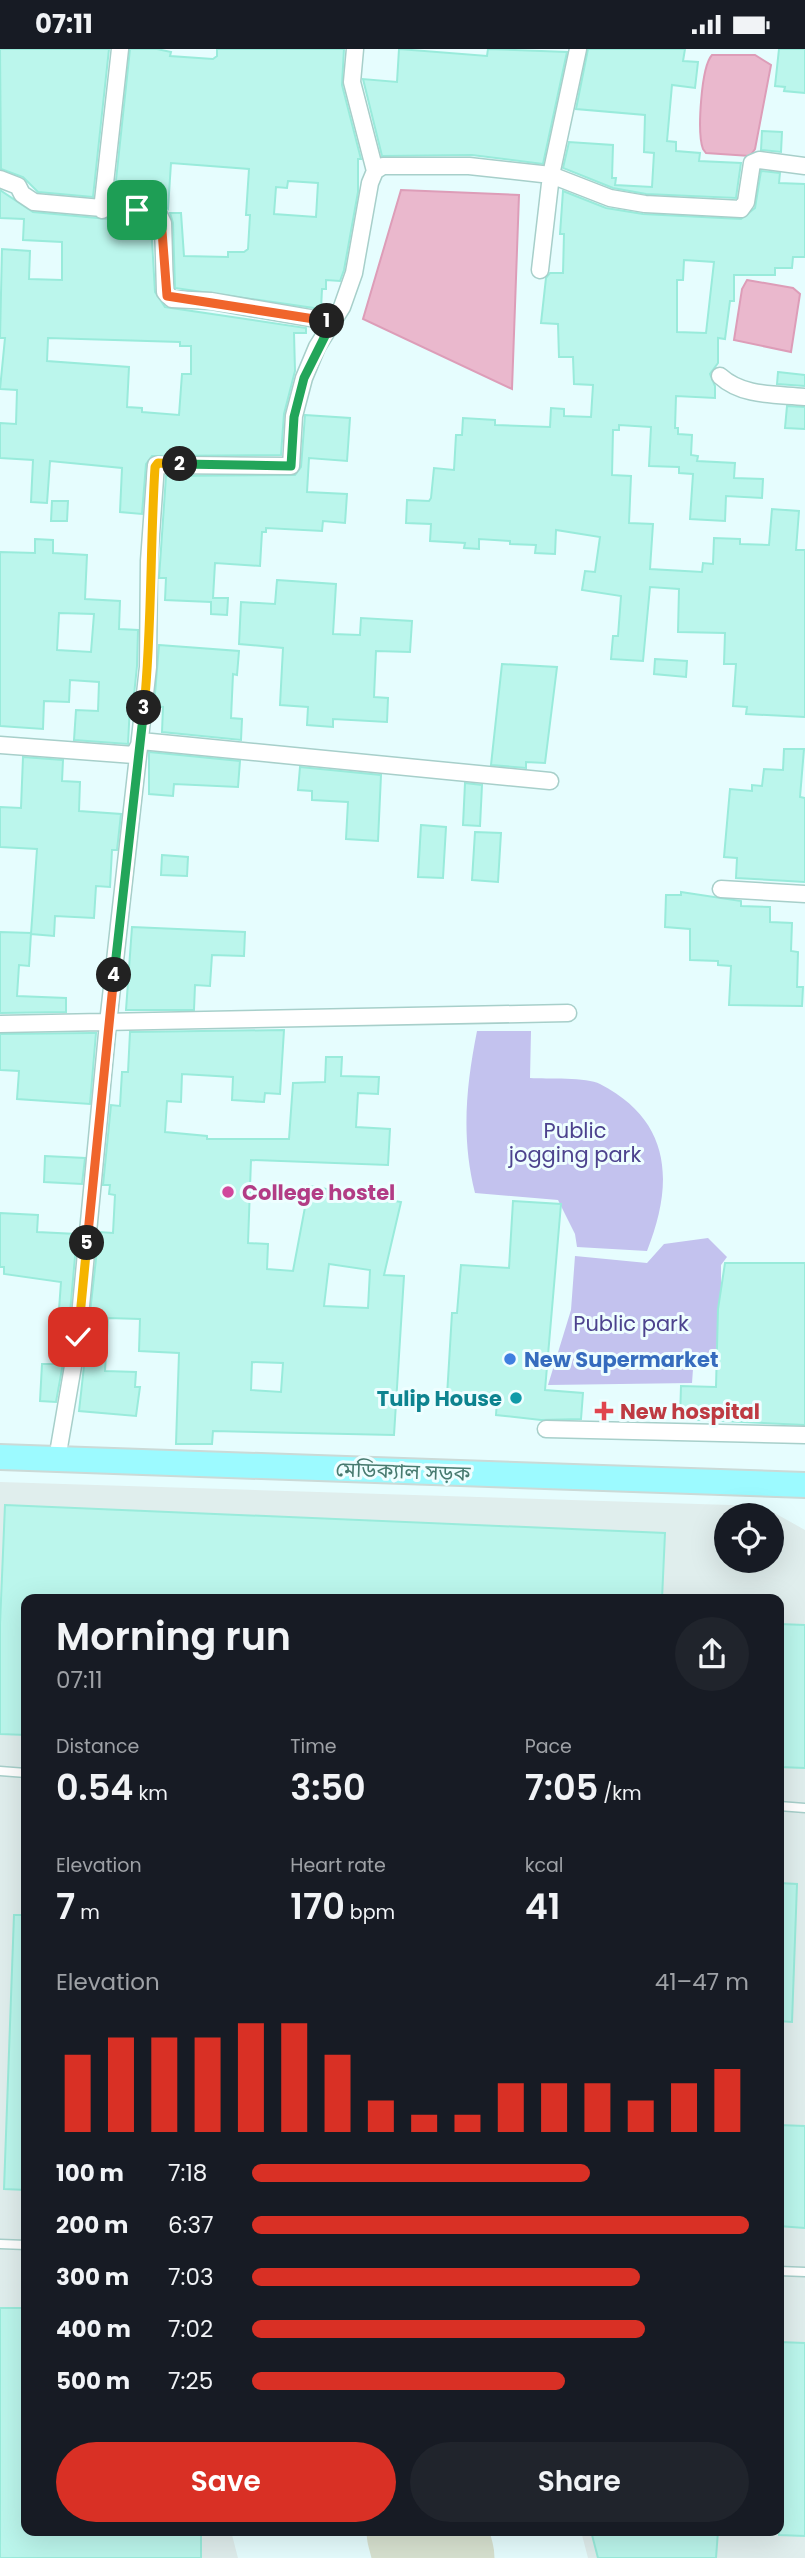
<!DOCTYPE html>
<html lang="en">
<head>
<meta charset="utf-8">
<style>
  body { margin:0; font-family:Poppins,"Noto Sans Bengali",sans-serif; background:#20242c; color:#f1f3f6; height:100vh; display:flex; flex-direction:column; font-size:26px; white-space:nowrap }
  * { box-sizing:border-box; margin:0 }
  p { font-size:23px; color:#9ea1a6 }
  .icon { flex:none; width:38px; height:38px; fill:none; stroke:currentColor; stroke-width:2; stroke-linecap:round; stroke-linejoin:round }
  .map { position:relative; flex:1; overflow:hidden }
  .panel { position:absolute; left:21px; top:1545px; width:763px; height:942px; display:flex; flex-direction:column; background:#171b24; border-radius:14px; box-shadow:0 7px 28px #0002 }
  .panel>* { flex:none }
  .fabs { position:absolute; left:714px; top:1454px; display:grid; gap:14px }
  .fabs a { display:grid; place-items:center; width:70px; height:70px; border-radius:50%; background:#171b24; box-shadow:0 7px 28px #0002; font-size:35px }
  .pin { position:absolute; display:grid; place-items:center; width:60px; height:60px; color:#fff; margin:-30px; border-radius:14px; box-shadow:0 4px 10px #0006 }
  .km { position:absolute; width:35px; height:35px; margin:-18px; border-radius:50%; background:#222; color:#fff; font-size:19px; line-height:35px; text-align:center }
  .round { display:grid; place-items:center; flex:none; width:74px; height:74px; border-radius:37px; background:#20242c }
  .overview { display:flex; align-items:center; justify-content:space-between; height:119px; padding:0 35px }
  h1 { font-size:38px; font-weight:600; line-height:52px }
  .stats { display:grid; grid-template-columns:repeat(3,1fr); gap:10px; height:119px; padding:7px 35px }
  .stats div { display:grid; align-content:center }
  .stats b { font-size:35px; font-weight:600 }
  .stats small { font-size:19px; font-weight:400 }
  .stats p { font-size:19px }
  .chart { height:196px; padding:14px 35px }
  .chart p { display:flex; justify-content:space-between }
  .chart svg { width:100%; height:126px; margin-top:7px; stroke:#d93025; stroke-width:6 }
  .action { display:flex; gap:14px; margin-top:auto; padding:14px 35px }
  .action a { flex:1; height:80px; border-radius:42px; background:#d93025; color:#fff; font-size:28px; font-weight:600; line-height:80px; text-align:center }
  .action a+a { background:#20242c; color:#f1f3f6 }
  ul { padding:0 35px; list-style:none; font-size:23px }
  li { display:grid; grid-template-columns:112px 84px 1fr; align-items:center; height:52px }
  li i { height:18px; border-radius:9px; background:#d93025 }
  .status { display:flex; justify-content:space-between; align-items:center; height:49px; padding:0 35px; background:#171b24; direction:ltr }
  .status svg { height:19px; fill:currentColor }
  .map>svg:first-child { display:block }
  .industrial { fill:#e0eeed; fill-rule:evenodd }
  .green { fill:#c3c2ee }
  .water { fill:#eab8cd; stroke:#dd9db8; stroke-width:2 }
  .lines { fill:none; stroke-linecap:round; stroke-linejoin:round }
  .runway { stroke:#d8e2d0; stroke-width:121 }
  .building { fill:#bbf6ec; stroke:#99ebdb; stroke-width:2; fill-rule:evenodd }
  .lane-casing { stroke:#a7cfca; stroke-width:11 }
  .street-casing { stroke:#a7cfca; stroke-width:19 }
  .primary-casing { stroke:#cbdad7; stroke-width:28 }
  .lane { stroke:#fff; stroke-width:8 }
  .street { stroke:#fff; stroke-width:16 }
  .primary { stroke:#9cfaff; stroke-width:24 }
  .split-1-casing { stroke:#fff; stroke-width:14 }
  .split-2-casing { stroke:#fff; stroke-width:14 }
  .split-3-casing { stroke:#fff; stroke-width:14 }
  .split-4-casing { stroke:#fff; stroke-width:14 }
  .split-5-casing { stroke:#fff; stroke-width:14 }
  .split-6-casing { stroke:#fff; stroke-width:14 }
  .split-1 { stroke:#f0652b; stroke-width:9 }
  .split-2 { stroke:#22a559; stroke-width:9 }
  .split-3 { stroke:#f5b400; stroke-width:9 }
  .split-4 { stroke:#22a559; stroke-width:9 }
  .split-5 { stroke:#f0652b; stroke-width:9 }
  .split-6 { stroke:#f5b400; stroke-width:9 }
  .hotel-dot { fill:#d1479c; stroke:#eefeff; stroke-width:2.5 }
  .shop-dot { fill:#3f7fe0; stroke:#eefeff; stroke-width:2.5 }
  .culture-dot { fill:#0f9aa8; stroke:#eefeff; stroke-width:2.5 }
  .health-dot { fill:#e0444e; stroke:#eefeff; stroke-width:2.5 }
  .labels { text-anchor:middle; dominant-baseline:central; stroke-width:6; stroke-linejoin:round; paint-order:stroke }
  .park-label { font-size:21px; fill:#4d438e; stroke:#eefeff }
  .hotel-label { font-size:21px; font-weight:bold; fill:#b23c85; stroke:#eefeff; text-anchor:start }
  .shop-label { font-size:21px; font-weight:bold; fill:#366cbe; stroke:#eefeff; text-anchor:start }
  .culture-label { font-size:21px; font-weight:bold; fill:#0d838f; stroke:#eefeff; text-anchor:end }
  .health-label { font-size:21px; font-weight:bold; fill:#be3a42; stroke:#eefeff; text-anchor:start }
  .street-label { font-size:21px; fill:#477a6f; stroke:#eefeff }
</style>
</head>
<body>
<div class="status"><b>07:11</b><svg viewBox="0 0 49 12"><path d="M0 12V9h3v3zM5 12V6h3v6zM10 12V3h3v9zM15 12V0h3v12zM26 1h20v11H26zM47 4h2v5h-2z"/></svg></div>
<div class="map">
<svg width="805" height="2509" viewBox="0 0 805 2509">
  <rect width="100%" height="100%" fill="#e6fdfe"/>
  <path class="industrial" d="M0 1433 762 1457 805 1481V2509H588L581 2482H779V1550H26V2482H231L238 2509H0ZM726 1466H772V1512H726Z"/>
  <path class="green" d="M477 982H531L530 1029C547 1030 587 1028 600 1035 672 1072 674 1134 647 1202L577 1198 575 1185 558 1151 475 1144C461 1088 466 1038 477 982Z
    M708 1189 727 1208 721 1216V1280L714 1312 694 1306 692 1334 548 1336 571 1261 575 1207 647 1214 664 1195Z"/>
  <path class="water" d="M712 6H755L771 16 755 100 750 107 706 104 703 100C697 84 701 18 712 6Z
    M401 141 519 146 512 340 363 270Z
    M747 231 793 239 800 245 791 303 734 291 742 240Z"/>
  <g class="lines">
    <path class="runway" d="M427 2482 434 2509"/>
  </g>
  <path class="building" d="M0 0H109L93 148 38 143 23 128 1 120Z
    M130 0H157L171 3 170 7 213 10 217 7V0H344L342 36 361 110H358V143L344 221 340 232 326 231V240H322L321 260 175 239 173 174 170 164H181L184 207 228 208V203H244L248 200 250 166H246L249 120 171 114 168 160 159 154 114 150ZM288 132 318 134 316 168 274 165 276 138 287 139Z
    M399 0 487 7 488 0 567 3 543 115 472 106 382 107 363 30 397 33Z
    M588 0H685L683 12 698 13 695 39 672 36 667 92 676 93V102L700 104 699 112 741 114 736 149 646 145 613 139 563 119 569 93 613 96 612 129H616L615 136 652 138 654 104 644 103 645 66 576 60Z
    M779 0H805V44L784 42 785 38 775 37Z
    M762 82 782 83 781 103 761 101Z
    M761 122 780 124 779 134 805 135V208H793L792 219H775V226H734V252H730L725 290 718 289V314L710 325 715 337V349L676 347 675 379H678V385L692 386 691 406 698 407 697 412 735 414 734 429 763 430 762 449 726 447 725 472 690 470 693 425 679 424V418L649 417 651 378 619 376V381H613L612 426 631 427 629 474 653 475 650 520 702 523 703 514 713 515 714 489 740 490V495L769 496 772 460 799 462 796 501H805V668L746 665 747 658 733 657 736 615H724L725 584 678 583 679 540 650 538 643 612 611 610 613 587H618L621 547 582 541 585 522 595 523 600 488 556 481 555 505 535 504 536 496 510 495V492L479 490V500L464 499 465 494 430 492 431 475 406 474 407 451 429 452 431 449 434 419 454 421 456 386H462L463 369 495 371V376L550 378 551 359 564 360V367L591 368 593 336 574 335 573 308H559L558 275 541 274 546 229 550 224H563L564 185H560L563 142 606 159 643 165 741 170 755 159ZM684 211 714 213 706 284 677 283V231H683Z
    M0 141 33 163 151 174 155 243 165 258 306 279V284H294L295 322 284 365 281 406 152 407 146 415 142 465 120 463 122 419 50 412 47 454 31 453 33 411 0 409V374L16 375 17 341 0 340 5 289H0L2 200 30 202 29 230 62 231V193L23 191 24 170 0 169ZM48 289 180 293V297H191V325H182L179 366 142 363V359L127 358 129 318 47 312Z
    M778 323 805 326V337L777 335Z
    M787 357 805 358V380L785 379Z
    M305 366 350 369 347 412 309 409 307 443 347 445 345 474 323 472 322 482 266 479V483H262L260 517 215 514 213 549H228L227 566 211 565V553L165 551 166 529H159L166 427 295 426 301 418Z
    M52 452H68L67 472H51Z
    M35 490 53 491V504L87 506 85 550 120 552 119 580 138 581 137 617 133 656H130L128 695 74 691 76 661 98 662 99 633 70 631 69 653 44 652 43 680 0 677V503L35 504ZM59 564 94 565 91 603 57 601Z
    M277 531 336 535 333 585 360 586 361 569 412 572 410 603 376 602 374 648 388 649 387 673 333 670V678L307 676 308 658 280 656 283 599 239 595 241 553 275 555Z
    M159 596 239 602 237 626 233 625 231 669 242 670 241 691 162 683 163 658 154 657Z
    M655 610 687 612 686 628 654 625Z
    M502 615 557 618 545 714 526 713V719L491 716Z
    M784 700H804L800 748 805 749V833L736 829 737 809 724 808 730 740 752 742V736L762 737 764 720 783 721Z
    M149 703 240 712 238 738 174 735 173 747 149 745Z
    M23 708 63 711 62 732 80 733 79 762 121 765 117 801H112L110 838 96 837 94 869 55 867 54 887 31 885 37 800 0 798V758L21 759Z
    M300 718 381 726 378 792 346 790 348 753 312 751V742L298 741Z
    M465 734 482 736 480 777 463 776Z
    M421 776 446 778 443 829 418 828Z
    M475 783 501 784 498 833 472 831Z
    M162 806 188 808 187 827 161 826Z
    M681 843 741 852V857L770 858V873L792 874 791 902 798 903 797 938H803L802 957 729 956 731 917 718 916V912L690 911V880L665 878 666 846H681Z
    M132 878 245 883 244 907 212 906 210 937 195 936 194 961H126Z
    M0 883 31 884 29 917 19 916 17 947 66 949V963L0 964Z
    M284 981 280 1045 265 1044 264 1053 232 1051 233 1028 182 1025 181 1053 167 1052 165 1083 207 1087V1090H289L293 1034 325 1033 326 1008H342L341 1027 379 1028 378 1045 358 1044 356 1078 390 1080 388 1116 251 1111 248 1194 268 1195 267 1220 293 1222 309 1137 401 1153 384 1226 404 1227 394 1386 213 1382 212 1395H176L179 1304 139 1302 140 1270 108 1269 105 1322 136 1323 135 1338H140L136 1367 79 1362 99 1183 113 1184 115 1146 109 1145 110 1136H103L111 1056 120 1057 122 1023H128L130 983ZM329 1215 370 1221 368 1259 324 1257ZM252 1313 283 1314 281 1343 251 1341Z
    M91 984H96L90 1055 17 1050 19 1022 0 1021V985Z
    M45 1107 85 1109 82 1135 44 1133Z
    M513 1152 561 1155 545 1341 583 1344 581 1370 541 1371 496 1366 497 1351 447 1347 452 1264H457L461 1216 509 1219Z
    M0 1164 38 1166 37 1183 77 1185 68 1287 56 1353 40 1352 42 1315H55L61 1233 4 1225V1218H0Z
    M725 1214H805V1376L680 1370 681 1337 716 1338 718 1260Z
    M5 1456 665 1484 662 1550H26V1686L0 1685V1575Z
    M779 1575 805 1576V1719L779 1718Z
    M779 1834 797 1835 792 1973 779 1972Z
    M14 1866H26V2141L4 2140Z
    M779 2076 805 2077V2179L779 2177Z
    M0 2259H26V2482H201V2509H0Z
    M779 2293 805 2294V2487L779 2486Z
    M591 2482H718L716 2509H598Z"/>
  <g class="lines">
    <g class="lane-casing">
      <path id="lane" d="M0 1722 26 1724
        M779 1757 805 1759
        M0 2195 26 2196
        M779 2222 805 2223"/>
    </g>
    <g class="street-casing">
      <path id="street" d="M355 0 352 33 375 122
        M0 130 18 137 22 145 34 153 158 164 163 174 165 243 172 250 211 252 333 273
        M102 161 120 0
        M540 221 551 126 578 0
        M720 327C743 348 776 345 805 348
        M0 696 134 706 141 692 550 732
        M721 840 805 845
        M0 975 568 964
        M546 1380 805 1386
        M57 1410 78 1288 108 974 148 618 149 512 156 416 291 417 294 367 304 329 317 298 342 258 354 224 370 134 375 122 383 117H469L551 126 610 149 645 155 741 160 746 153 752 114 759 111 805 117"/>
    </g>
    <g class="primary-casing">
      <path id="primary" d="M0 1408 805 1436"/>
    </g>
    <use href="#lane" class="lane"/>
    <use href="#street" class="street"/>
    <use href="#primary" class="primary"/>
  </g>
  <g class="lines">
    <g class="split-1-casing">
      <path id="split-1" d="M137 161 152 162 161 169 167 247 327 272"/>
    </g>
    <g class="split-2-casing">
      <path id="split-2" d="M180 415 291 417 294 368 304 329 332 273 327 272"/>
    </g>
    <g class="split-3-casing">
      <path id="split-3" d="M144 659C152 579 150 498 155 418L158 414 180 415"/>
    </g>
    <g class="split-4-casing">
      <path id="split-4" d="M114 926 144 659"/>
    </g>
    <g class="split-5-casing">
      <path id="split-5" d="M87 1194 114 926"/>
    </g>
    <g class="split-6-casing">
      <path id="split-6" d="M78 1288 87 1194"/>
    </g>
    <use href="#split-1" class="split-1"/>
    <use href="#split-2" class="split-2"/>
    <use href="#split-3" class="split-3"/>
    <use href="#split-4" class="split-4"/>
    <use href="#split-5" class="split-5"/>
    <use href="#split-6" class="split-6"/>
  </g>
  <circle class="hotel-dot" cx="228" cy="1143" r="7"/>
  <circle class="shop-dot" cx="510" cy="1310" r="7"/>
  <circle class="culture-dot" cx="516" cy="1349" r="7"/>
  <path class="health-dot" d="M600.5 1351.5h7v7h7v7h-7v7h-7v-7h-7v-7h7z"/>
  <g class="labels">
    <g class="park-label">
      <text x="575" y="1081">Public<tspan x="575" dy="24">jogging park</tspan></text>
      <text x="631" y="1274">Public park</text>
    </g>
    <g class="hotel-label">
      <text x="242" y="1143">College hostel</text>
    </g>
    <g class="shop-label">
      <text x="524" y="1310">New Supermarket</text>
    </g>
    <g class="culture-label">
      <text x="502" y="1349">Tulip House</text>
    </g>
    <g class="health-label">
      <text x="620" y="1362">New hospital</text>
    </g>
    <g class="street-label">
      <text transform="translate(403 1422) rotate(2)">মেডিক্যাল সড়ক</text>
    </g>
  </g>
</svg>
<div class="fabs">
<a><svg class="icon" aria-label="locate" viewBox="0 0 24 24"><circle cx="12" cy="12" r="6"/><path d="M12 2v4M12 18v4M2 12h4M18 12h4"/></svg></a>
</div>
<div class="pin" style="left:137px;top:161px;background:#1e9e55"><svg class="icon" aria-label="arrive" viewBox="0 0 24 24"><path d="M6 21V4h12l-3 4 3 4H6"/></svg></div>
<div class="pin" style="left:78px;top:1288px;background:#d93025"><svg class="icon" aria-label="check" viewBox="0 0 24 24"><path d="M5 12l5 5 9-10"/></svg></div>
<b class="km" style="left:327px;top:272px">1</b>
<b class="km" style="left:180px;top:415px">2</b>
<b class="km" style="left:144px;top:659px">3</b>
<b class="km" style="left:114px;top:926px">4</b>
<b class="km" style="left:87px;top:1194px">5</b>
<section class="panel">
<div class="overview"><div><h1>Morning run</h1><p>07:11</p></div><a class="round"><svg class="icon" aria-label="share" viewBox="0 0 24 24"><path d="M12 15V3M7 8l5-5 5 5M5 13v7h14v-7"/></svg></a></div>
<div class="stats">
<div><p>Distance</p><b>0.54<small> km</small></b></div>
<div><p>Time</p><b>3:50</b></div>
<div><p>Pace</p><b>7:05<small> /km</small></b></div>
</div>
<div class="stats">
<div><p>Elevation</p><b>7<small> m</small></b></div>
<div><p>Heart rate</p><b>170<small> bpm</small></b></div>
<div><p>kcal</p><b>41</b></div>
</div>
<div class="chart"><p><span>Elevation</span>41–47 m</p>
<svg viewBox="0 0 160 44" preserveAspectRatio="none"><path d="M5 44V17M15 44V11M25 44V11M35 44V11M45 44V6M55 44V6M65 44V17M75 44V33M85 44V38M95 44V38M105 44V27M115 44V27M125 44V27M135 44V33M145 44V27M155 44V22"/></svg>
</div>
<ul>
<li><b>100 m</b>7:18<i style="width:68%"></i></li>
<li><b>200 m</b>6:37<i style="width:100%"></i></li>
<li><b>300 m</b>7:03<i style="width:78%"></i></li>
<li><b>400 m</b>7:02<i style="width:79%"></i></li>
<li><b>500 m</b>7:25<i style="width:63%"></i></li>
</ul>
<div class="action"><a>Save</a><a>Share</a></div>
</section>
</div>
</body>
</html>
